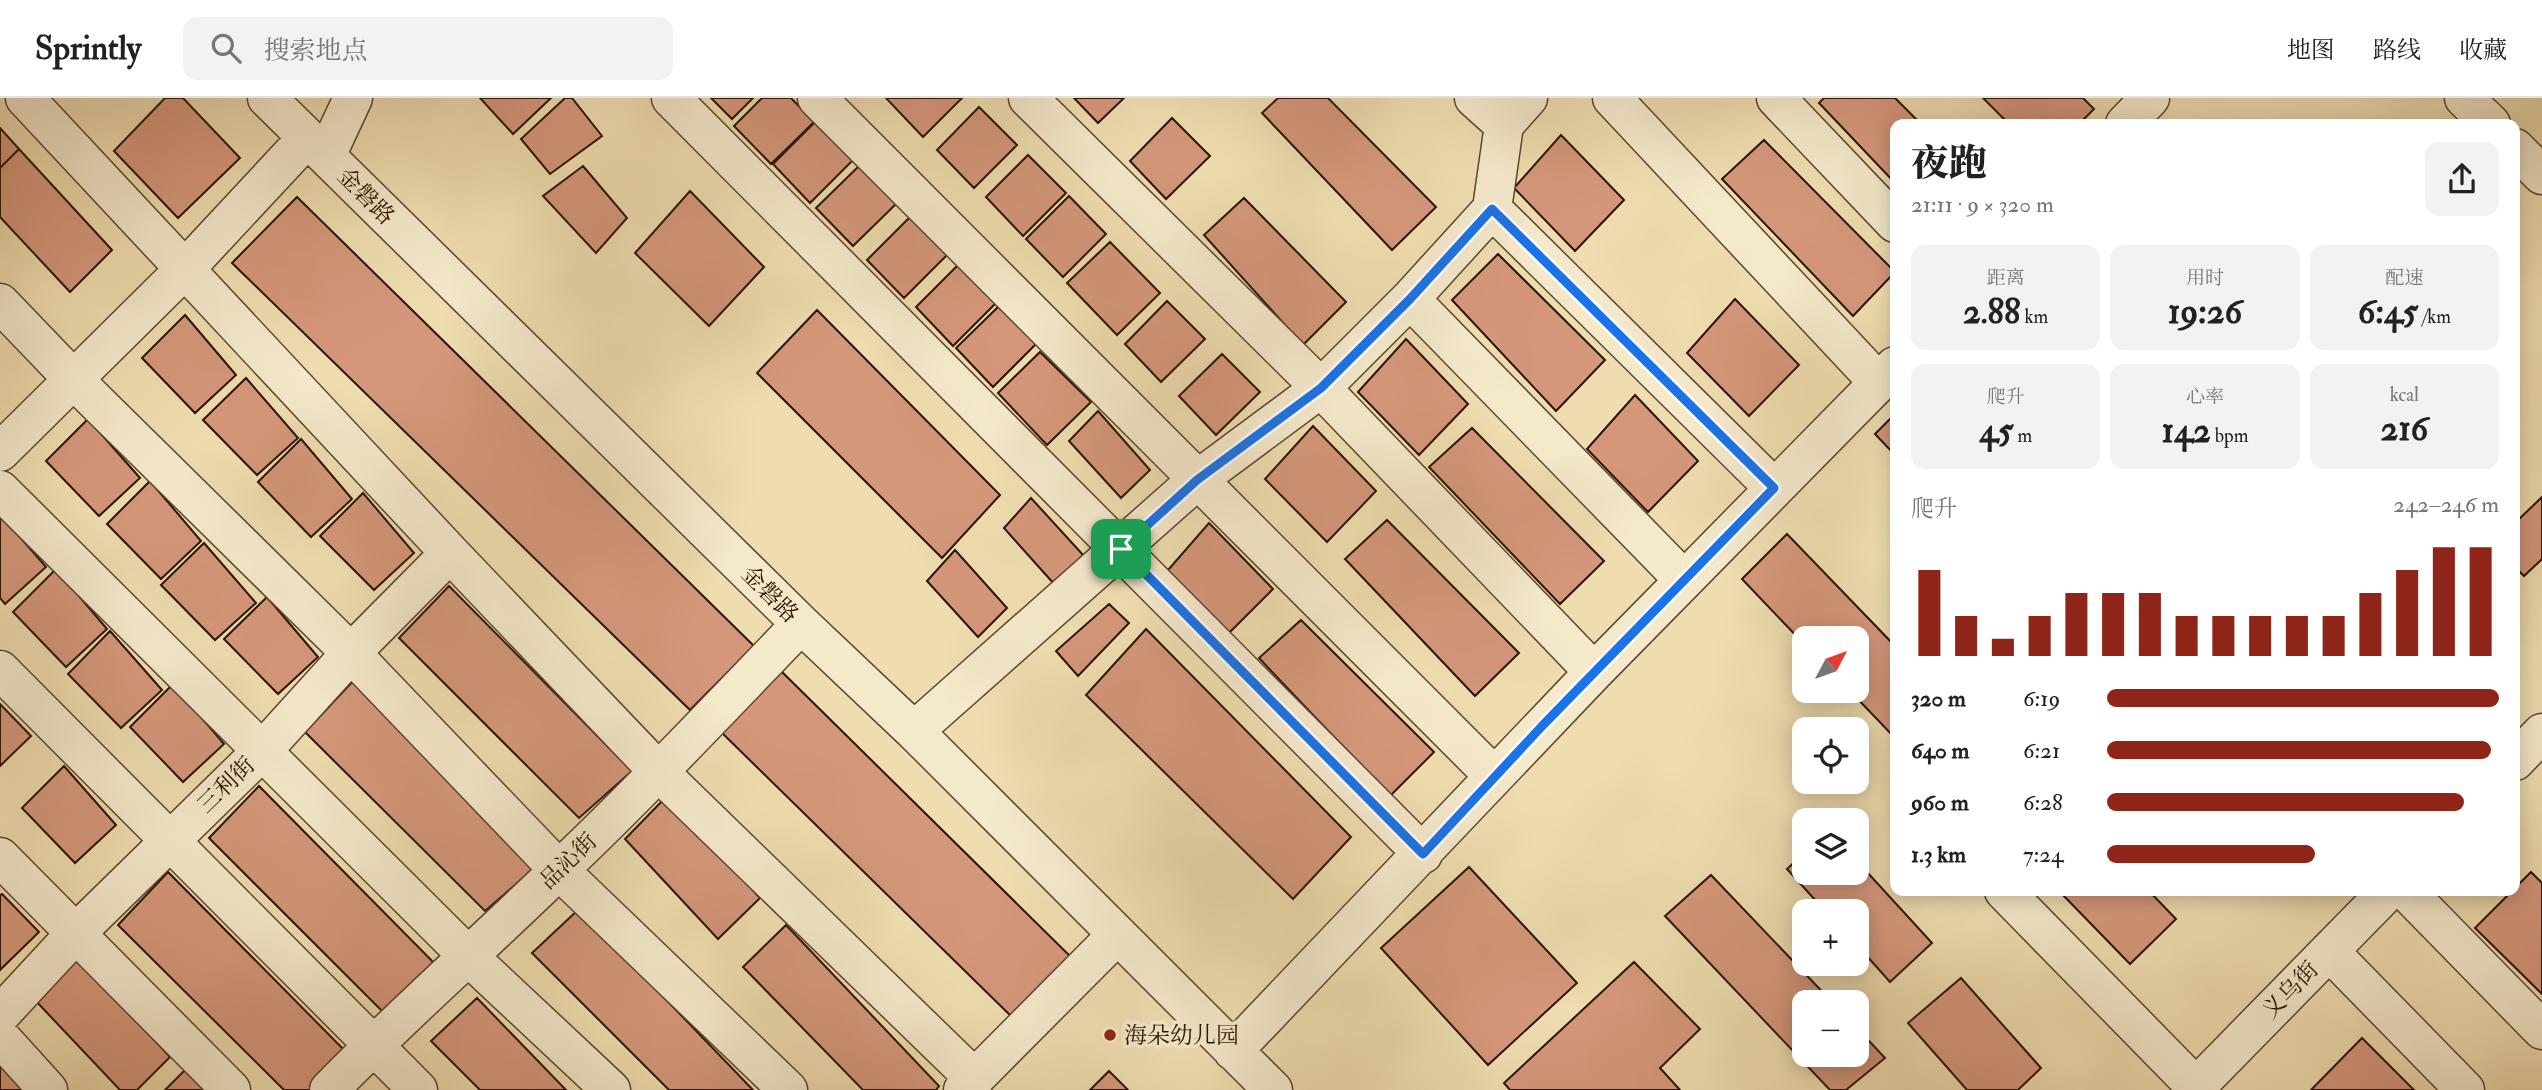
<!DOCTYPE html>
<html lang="zh">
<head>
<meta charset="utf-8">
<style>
  body { margin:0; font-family:"IM FELL Double Pica","Noto Serif SC",serif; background:#f2f2f2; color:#222; height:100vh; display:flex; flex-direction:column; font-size:26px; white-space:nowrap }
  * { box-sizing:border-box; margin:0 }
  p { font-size:23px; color:#767676 }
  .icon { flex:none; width:38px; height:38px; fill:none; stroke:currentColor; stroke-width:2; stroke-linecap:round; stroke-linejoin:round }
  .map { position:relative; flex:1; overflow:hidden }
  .side { position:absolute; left:1890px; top:21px; width:630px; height:777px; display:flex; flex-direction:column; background:#fff; border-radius:14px; box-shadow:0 4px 18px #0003 }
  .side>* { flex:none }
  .needle { width:46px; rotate:49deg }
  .fabs { position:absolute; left:1792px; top:528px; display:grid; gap:14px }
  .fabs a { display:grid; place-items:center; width:77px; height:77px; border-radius:14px; background:#fff; box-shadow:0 4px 18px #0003; font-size:35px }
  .pin { position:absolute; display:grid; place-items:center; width:60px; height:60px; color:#fff; margin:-30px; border-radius:14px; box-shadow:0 4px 10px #0006 }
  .round { display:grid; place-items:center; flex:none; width:74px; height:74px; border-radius:14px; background:#f2f2f2 }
  .headline { display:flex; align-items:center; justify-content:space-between; height:119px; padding:0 21px }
  h1 { font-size:38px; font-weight:800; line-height:52px }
  .stats { display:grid; grid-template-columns:repeat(3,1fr); gap:10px; height:119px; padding:7px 21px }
  .stats div { display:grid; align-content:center; border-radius:14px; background:#f2f2f2; text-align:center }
  .stats b { font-size:35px; font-weight:800 }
  .stats small { font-size:19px; font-weight:400 }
  .stats p { font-size:19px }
  .chart { height:196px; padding:14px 21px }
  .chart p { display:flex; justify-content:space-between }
  .chart svg { width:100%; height:126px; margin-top:7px; stroke:#8f2418; stroke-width:6 }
  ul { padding:0 21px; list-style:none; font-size:23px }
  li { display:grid; grid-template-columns:112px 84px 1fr; align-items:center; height:52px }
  li i { height:18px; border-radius:9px; background:#8f2418 }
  header { display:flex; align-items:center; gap:42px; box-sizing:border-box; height:98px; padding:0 35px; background:#fff; border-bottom:2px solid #e0e0e0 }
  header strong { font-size:33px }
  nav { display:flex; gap:38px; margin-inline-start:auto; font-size:24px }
  .search { width:490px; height:63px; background:#f2f2f2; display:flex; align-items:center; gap:18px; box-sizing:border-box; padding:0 24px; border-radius:14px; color:#767676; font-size:26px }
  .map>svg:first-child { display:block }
  .building { fill:#d5977c; stroke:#2a1400; stroke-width:2 }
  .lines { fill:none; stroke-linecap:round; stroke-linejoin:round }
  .minor-casing { stroke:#5b462c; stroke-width:41 }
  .minor { stroke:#f5e9cc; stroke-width:38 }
  .route-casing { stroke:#fff; stroke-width:14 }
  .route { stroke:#1a73e8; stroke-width:9 }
  .poi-dot { fill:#8f2418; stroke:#f5e9cc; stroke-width:2.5 }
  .labels { text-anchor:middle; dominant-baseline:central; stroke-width:7; stroke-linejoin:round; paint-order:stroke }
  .street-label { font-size:23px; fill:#2a1400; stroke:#f5e9cc }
  .poi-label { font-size:23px; fill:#2a1400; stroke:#f5e9cc; text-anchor:start }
</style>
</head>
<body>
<header>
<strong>Sprintly</strong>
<div class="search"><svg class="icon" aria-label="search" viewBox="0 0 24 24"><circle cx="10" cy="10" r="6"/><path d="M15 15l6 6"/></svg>搜索地点</div>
<nav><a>地图</a><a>路线</a><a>收藏</a></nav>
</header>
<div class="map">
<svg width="2542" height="992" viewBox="0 0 2542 992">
  <rect width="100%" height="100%" fill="#efddb1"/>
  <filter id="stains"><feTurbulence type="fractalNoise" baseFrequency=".00286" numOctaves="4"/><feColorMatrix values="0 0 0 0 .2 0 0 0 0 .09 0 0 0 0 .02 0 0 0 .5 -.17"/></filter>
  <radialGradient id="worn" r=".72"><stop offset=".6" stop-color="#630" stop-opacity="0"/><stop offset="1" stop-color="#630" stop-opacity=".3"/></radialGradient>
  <path class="building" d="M165 0H183L240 60 178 120 114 53Z
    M480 0H551L513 36Z
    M565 0H572L602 38 550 76 521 41Z
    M711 0H753L732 21Z
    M762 0H791L814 24 771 66 734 28Z
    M886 0H962L923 39Z
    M1074 0H1124L1098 25Z
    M1278 0H1328L1436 109 1392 152 1262 15Z
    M1824 0H1895L1921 26H1895V85L1819 5Z
    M1983 0H2083L2094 11 2079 26H2009Z
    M979 9 1017 47 974 90 937 52Z
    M1172 20 1210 58 1166 101 1130 63Z
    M815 24 853 62 810 105 773 66Z
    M0 30 19 51 0 70Z
    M1561 37 1624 102 1575 153 1514 90Z
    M1764 42 1895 174 1853 218 1722 81Z
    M19 51 112 152 70 194 0 119V70Z
    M1028 57 1066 95 1023 138 986 99Z
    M583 68 627 120 596 155 543 98Z
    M859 68 896 106 853 148 816 110Z
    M690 93 764 169 709 228 635 155Z
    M1069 98 1106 136 1063 179 1026 141Z
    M297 99 754 548 690 612 232 165Z
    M1244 100 1346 204 1303 247 1204 137Z
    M910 119 947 157 904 200 867 162Z
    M1110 144 1160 195 1117 237 1067 185Z
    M1498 156 1605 262 1556 313 1452 202Z
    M958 167 996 205 953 248 916 209Z
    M1735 201 1799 267 1749 318 1687 255Z
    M1167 203 1205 241 1161 284 1125 246Z
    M999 208 1036 246 993 289 956 250Z
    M817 212 1000 397 942 460 757 275Z
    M185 217 236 277 195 315 142 260Z
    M1406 241 1468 306 1419 357 1358 294Z
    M1040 254 1091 304 1047 347 998 295Z
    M1222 256 1260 294 1216 337 1179 298Z
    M246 280 298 340 257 377 203 322Z
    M1635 297 1698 363 1648 414 1587 351Z
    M1098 313 1150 372 1121 400 1069 343Z
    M1895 316V357L1875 336Z
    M88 321 140 380 99 418 46 363Z
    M1313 328 1376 393 1327 444 1265 381Z
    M1472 330 1604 463 1560 506 1429 369Z
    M301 341 352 401 311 439 258 384Z
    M150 383 201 443 161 481 107 426Z
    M363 395 414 455 374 492 320 438Z
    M2542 399V461L2524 478 2515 469V425Z
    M1031 400 1084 458 1055 487 1004 430Z
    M0 416 46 469 5 506 0 500Z
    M1387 422 1519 555 1475 598 1345 461Z
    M1209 425 1273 491 1223 541 1162 479Z
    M1787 436 1895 548V640L1850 593H1857V541H1804V546L1742 481Z
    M204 445 256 505 215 542 161 487Z
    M955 452 1007 510 978 539 927 483Z
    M56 471 107 531 66 569 13 514Z
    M449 488 632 673 579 720 399 540Z
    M267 499 318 559 278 596 224 541Z
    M1109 506 1129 525 1078 578 1056 553Z
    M1301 522 1434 654 1390 698 1259 560Z
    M1146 531 1351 739 1293 801 1086 597Z
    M110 533 162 592 121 630 68 576Z
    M777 569 1075 863 1016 923 718 631Z
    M355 581 538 767 485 813 305 634Z
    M173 586 224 646 183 684 130 629Z
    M0 606 31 638 0 668Z
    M64 668 116 727 75 765 22 710Z
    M259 688 442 873 389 920 209 740Z
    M667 698 760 800 718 841 625 741Z
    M1804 755V775H1857V763L1932 845 1890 884 1857 847V814H1826L1787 771Z
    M1469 769 1577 885 1488 967 1381 850Z
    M168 774 351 959 314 992H284L118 827Z
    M2531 774 2542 785V896L2475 830Z
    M1711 777 1833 905H1804V957H1857V930L1885 960 1846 992H1830L1665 818Z
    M2059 793H2149L2176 821 2130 866Z
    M2 796 39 834 0 872V797Z
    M579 811 753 992H669L532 855Z
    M786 827 939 988 936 992H863L743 869Z
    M77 858 170 959 137 992H120L34 901Z
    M1634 864 1700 931 1660 970 1680 992H1510L1504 985Z
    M1961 880 2041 970 2018 992H1967L1908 925Z
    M477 900 566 992H480L431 943Z
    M2362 940 2414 992H2311Z
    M0 965 29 992H0Z
    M188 969 209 992H165Z
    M1109 973 1128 992H1090Z"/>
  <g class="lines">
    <g class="minor-casing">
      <path id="minor" d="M25 0 450 455 659 674 975 981
        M267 0 801 526 914 633 1273 992
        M671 0 1423 756
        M817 0 1494 678
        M1028 0 1321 290 1594 574
        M1474 0 1504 27 1492 111 1774 390
        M1612 0 1879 285
        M1776 0 1895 125
        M2464 0 2491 26
        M2125 26 2150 0
        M1504 27 1528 0
        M2515 50 2542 77
        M326 58 353 0
        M1410 201 1684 482
        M0 205 73 281 351 555 559 772 788 992
        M0 354 185 171 307 40
        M0 392 468 858 611 992
        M0 572 418 992
        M914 633 1197 382 1321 290 1410 201 1492 111
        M2515 663 2542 635
        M0 759 231 992
        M2004 793 2196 989
        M2406 793 2542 932
        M2329 853 2465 992
        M0 917 76 835 263 652 351 555 450 455
        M0 939 48 992
        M1233 953 1594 574 1895 268
        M329 992C403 916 483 846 559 772 642 693 721 609 801 526
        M963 992 1116 838
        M2193 992 2388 793"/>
    </g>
    <use href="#minor" class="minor"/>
  </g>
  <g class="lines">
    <g class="route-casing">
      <path id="route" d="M1492 111 1774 390 1544 626 1423 756 1121 451 1197 382 1321 290 1410 201Z"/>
    </g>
    <use href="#route" class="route"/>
  </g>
  <circle class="poi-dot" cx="1110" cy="937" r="7"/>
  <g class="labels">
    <g class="street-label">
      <text transform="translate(366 98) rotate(45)">金磐路</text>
      <text transform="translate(770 496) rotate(45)">金磐路</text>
      <text transform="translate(226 687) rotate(-44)">三利街</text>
      <text transform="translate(568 763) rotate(-44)">品沁街</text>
      <text transform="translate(2290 892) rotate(-46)">义乌街</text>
    </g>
    <g class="poi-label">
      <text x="1124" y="937">海朵幼儿园</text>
    </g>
  </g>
  <rect width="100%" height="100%" filter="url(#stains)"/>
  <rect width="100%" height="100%" fill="url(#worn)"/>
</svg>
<div class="fabs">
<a><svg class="needle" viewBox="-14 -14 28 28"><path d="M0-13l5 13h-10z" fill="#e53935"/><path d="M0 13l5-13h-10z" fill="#767676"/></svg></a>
<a><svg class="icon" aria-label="locate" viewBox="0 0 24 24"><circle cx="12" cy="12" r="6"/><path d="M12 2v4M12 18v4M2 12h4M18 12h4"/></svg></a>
<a><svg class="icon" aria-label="layers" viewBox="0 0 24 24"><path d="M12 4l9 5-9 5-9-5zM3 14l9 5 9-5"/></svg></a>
<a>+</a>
<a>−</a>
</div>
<div class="pin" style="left:1121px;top:451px;background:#1e9e55"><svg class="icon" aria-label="arrive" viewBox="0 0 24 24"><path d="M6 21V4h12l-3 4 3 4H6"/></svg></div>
<section class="side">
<div class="headline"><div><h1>夜跑</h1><p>21:11 · 9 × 320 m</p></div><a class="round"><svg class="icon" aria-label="share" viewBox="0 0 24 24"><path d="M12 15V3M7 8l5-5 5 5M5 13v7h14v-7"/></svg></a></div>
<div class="stats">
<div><p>距离</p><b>2.88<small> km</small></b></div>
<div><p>用时</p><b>19:26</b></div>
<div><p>配速</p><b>6:45<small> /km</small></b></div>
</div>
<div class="stats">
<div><p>爬升</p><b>45<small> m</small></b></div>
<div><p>心率</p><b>142<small> bpm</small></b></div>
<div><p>kcal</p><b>216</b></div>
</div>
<div class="chart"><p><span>爬升</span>242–246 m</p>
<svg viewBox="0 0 160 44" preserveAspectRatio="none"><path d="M5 44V14M15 44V30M25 44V38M35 44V30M45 44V22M55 44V22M65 44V22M75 44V30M85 44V30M95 44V30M105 44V30M115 44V30M125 44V22M135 44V14M145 44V6M155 44V6"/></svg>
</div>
<ul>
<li><b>320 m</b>6:19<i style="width:100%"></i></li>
<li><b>640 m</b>6:21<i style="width:98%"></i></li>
<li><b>960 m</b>6:28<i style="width:91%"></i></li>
<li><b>1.3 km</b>7:24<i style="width:53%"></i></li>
</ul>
</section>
</div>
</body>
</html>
